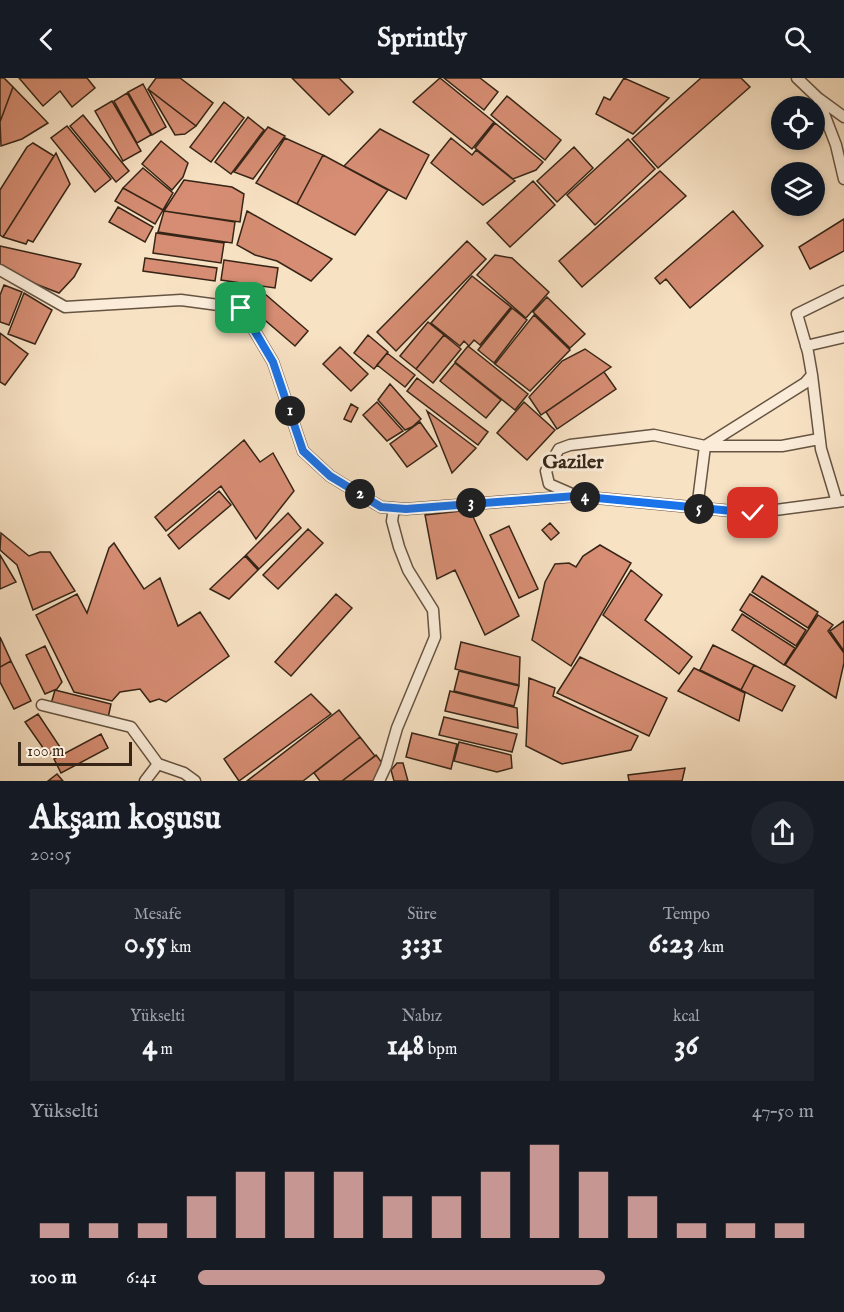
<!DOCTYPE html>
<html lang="tr">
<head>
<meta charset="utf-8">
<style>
  body { margin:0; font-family:"IM FELL English",serif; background:#20242c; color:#f1f3f6; height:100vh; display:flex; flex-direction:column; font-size:22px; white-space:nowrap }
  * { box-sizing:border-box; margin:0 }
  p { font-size:20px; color:#9ea1a6 }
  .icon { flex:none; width:33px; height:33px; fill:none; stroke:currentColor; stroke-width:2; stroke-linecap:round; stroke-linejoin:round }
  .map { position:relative; height:703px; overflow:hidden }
  .drawer { display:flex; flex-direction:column; background:#171b24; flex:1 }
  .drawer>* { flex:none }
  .fabs { position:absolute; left:771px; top:18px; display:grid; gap:12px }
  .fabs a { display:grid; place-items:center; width:54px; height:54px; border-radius:50%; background:#171b24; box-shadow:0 3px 9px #0003; font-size:30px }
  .scale { position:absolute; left:18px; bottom:15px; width:114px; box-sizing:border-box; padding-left:6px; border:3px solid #362517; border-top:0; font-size:16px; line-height:21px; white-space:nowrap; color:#362517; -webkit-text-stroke:4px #faecd9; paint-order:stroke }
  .pin { position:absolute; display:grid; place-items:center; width:51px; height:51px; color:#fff; margin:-26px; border-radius:12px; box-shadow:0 3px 9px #0006 }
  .km { position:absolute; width:30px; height:30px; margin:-15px; border-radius:50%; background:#222; color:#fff; font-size:16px; line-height:30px; text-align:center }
  .round { display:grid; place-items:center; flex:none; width:63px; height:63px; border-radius:32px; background:#20242c }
  .head { display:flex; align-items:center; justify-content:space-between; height:102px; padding:0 30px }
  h1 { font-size:33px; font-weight:700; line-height:45px }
  .metrics { display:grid; grid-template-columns:repeat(3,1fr); gap:9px; height:102px; padding:6px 30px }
  .metrics div { display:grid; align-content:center; border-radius:0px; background:#20242c; text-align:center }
  .metrics b { font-size:30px; font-weight:700 }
  .metrics small { font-size:16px; font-weight:400 }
  .metrics p { font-size:16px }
  .chart { height:168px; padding:12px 30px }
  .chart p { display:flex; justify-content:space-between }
  .chart svg { width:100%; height:108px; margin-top:6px; stroke:#c59692; stroke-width:6 }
  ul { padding:0 30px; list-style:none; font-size:20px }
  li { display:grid; grid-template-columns:96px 72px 1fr; align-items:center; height:45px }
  li i { height:15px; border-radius:8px; background:#c59692 }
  header { display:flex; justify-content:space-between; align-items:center; height:78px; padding:0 30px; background:#171b24; font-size:27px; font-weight:700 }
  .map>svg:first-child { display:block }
  .building { fill:#d68d73; stroke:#362517; stroke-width:1.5 }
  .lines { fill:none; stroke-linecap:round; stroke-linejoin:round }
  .minor-casing { stroke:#665442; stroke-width:13 }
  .minor { stroke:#faecd9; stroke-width:10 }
  .route-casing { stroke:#fff; stroke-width:12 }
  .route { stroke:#1a73e8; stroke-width:8 }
  .labels { text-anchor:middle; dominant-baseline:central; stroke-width:6; stroke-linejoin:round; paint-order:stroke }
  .quarter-label { font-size:20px; font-weight:bold; fill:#362517; stroke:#faecd9 }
</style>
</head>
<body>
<header><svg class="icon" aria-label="back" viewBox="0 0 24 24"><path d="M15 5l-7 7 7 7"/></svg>Sprintly<svg class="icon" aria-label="search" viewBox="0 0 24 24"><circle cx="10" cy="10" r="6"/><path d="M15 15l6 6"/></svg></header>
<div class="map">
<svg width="844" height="703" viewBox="0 0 844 703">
  <rect width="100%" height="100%" fill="#f8e2c4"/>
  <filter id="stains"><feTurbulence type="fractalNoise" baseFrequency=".00333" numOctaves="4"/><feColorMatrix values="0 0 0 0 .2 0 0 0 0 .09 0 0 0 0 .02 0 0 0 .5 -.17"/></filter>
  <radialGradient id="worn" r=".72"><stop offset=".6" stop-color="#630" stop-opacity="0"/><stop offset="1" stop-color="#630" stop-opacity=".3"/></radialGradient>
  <path class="building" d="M0 0H4L13 9 0 44Z
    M19 0H87L95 10 72 29 60 13 43 28Z
    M156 0H180L213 25 196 48 148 11Z
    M292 0H339L353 14 329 37Z
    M440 0 494 44 472 71 413 24Z
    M444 0H480L498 14 484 32Z
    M624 0 669 20 633 56 596 36 604 19 610 22Z
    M701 0H741L750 9 658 90 632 61Z
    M143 6 166 49 152 57 128 14Z
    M13 9 48 45 22 61 1 68 0 44Z
    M148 11 196 48 185 56 175 57Z
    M127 15 151 57 137 65 114 23Z
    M507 18 561 62 545 82 491 37Z
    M112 23 141 73 123 83 95 33Z
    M224 24 244 40 211 84 190 69Z
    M83 37 129 93 116 104 70 48Z
    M248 39 264 52 231 96 215 84Z
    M495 45 543 84 536 92 513 101 475 70Z
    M67 48 111 101 95 114 51 60Z
    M268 49 285 58 253 101 234 94Z
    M380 51 429 77 406 121 344 88Z
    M285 60 323 77 297 126 256 105Z
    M451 60 472 77 476 72 515 103 483 127 431 85Z
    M628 61 655 91 595 147 567 117Z
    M161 63 188 85 183 99 172 112 142 86Z
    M33 65 54 78 3 159 0 157V112L27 69Z
    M574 69 593 90 557 124 537 103Z
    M56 75 70 106 33 164 28 162 26 166 3 159Z
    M323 77 388 112 355 157 297 126Z
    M143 90 173 115 163 132 123 110Z
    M660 93 686 118 582 209 559 183Z
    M184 102 232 109 244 116 240 144 164 133Z
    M533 103 555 127 510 169 487 145Z
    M123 110 163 132 155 146 115 123Z
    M118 129 153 149 145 164 109 144Z
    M164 133 235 144 232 165 158 154Z
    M247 133 332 181 311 203 277 183 255 177 237 167Z
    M733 133 763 168 690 230 666 201 660 206 655 200Z
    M844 141V173L810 191 799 169Z
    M156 155 224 165 221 185 153 175Z
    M467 163 486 181 396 273 377 254Z
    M0 168 81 186 74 199 59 215 28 203 0 188Z
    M495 177 512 180 549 214 526 240 477 197Z
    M145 180 217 190 215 203 143 193Z
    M224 182 278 190 275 210 221 202Z
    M472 198 511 229 480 267 474 262 469 268 464 263 460 268 431 245Z
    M4 207 22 214 9 247 0 244V217Z
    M24 215 52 232 35 266 8 256Z
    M265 216 308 253 295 268 252 231Z
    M547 219 585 256 570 270 533 234Z
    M512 230 527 242 494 285 478 272Z
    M534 237 570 272 530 313 495 286Z
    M428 244 444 257 416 291 400 278Z
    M0 255 28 276 5 307 0 304Z
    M368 257 388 274 374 291 354 275Z
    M444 257 461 271 433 305 416 291Z
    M468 268 528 316 515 332 455 284Z
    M340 269 368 296 351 313 323 286Z
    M585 271 611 289 541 337 529 319 562 283Z
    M387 275 415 297 405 309 377 287Z
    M455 285 501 322 486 340 440 303Z
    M604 294 616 311 557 351 546 334Z
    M417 300 488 354 478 367 407 313Z
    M390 306 421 341 412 349 405 352 378 322Z
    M377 324 403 353 387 363 363 337Z
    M524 324 555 352 527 382 497 355Z
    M351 326 358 330 351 344 344 341Z
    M427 333 476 370 452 395Z
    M420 344 437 368 407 389 390 366Z
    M244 362 260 384 273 375 294 413 256 461 221 408 166 453 155 439Z
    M219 413 231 427 179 471 168 457Z
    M470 432 519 538 485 557 455 492 437 501 425 437Z
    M288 435 301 450 259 491 246 477Z
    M550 445 559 455 551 462 542 452Z
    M509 448 538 511 519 520 490 457Z
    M308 451 323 465 278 511 263 497Z
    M1 455 29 478 40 474H50L75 513 33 532 17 487 0 472Z
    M114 465 144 511 160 500 178 548 200 534 229 578 166 624 159 621 150 624 140 611 120 614 112 623 74 614 36 537 77 516 87 535 109 470Z
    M600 467 631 485 571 588 532 562 545 504 555 486 569 485 576 489 583 478Z
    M0 477 16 504 0 511Z
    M245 478 258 492 229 521 210 511Z
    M631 492 662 517 645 542 692 579 679 596 603 537Z
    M762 498 818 534 808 550 752 514Z
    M336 516 352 530 291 598 275 584Z
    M750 516 806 552 796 568 740 532Z
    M742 536 795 570 784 587 732 552Z
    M818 537 833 547 828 553 844 575V585L836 620 785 587Z
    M844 543V573L830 553Z
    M0 559 11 583 0 589Z
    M461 564 520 579 519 607 455 591Z
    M713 567 754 587 741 612 700 592Z
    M45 568 62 604 57 611 45 616 26 577Z
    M580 579 667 620 649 658 557 615Z
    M11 583 31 623 14 631 0 604V589Z
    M754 587 795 608 782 633 741 612Z
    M694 590 745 615 739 643 678 613Z
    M459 593 519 608 514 628 454 613Z
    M529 600 555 610 553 618 638 658 631 672 562 686 526 668Z
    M55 612 111 626 108 640 51 626Z
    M450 613 517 630 518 650 445 633Z
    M311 616 331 636 239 703 224 681Z
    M339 632 360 659 303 703H247Z
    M38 636 60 669 48 677 25 644Z
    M444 639 517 656 512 674 439 657Z
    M412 655 457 666 451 691 406 679Z
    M101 656 108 670 61 695 54 681Z
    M360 659 375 678 342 703H320L314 695Z
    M459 664 511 677 512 690 497 694 454 683Z
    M376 677 383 686 375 703H342Z
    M397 685H403L408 703H394L391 692Z
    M685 690 682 703H629L628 697Z
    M57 696 63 703H48Z"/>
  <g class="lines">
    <g class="minor-casing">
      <path id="minor" d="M797 0 818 20 836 67 844 101
        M818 20 844 39
        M0 192 65 229 181 222 241 230 273 284 303 373 330 398 381 429 406 431 576 418 753 435 844 423
        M806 268 844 259
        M812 297 821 371 837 424
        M705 368 805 305 812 297 808 274 797 236 844 213
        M705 368H782L819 361
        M572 416 549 406 546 393 559 371 570 367 654 357 705 368 697 431
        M42 627 131 649 158 686 184 695 195 703
        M145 703 158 686
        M379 703 386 688 397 650 435 559 433 532 408 492 399 469 392 443 394 430"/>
    </g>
    <use href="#minor" class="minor"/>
  </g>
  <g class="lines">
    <g class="route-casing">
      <path id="route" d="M241 230 273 284 303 373 330 398 381 429 406 431 576 418 753 435"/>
    </g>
    <use href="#route" class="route"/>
  </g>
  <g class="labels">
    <g class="quarter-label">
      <text x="573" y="384">Gaziler</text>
    </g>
  </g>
  <rect width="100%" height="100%" filter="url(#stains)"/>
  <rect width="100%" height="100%" fill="url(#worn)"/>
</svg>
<div class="fabs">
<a><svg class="icon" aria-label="locate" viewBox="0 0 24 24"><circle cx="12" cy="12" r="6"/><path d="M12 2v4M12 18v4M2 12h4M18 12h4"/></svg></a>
<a><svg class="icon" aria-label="layers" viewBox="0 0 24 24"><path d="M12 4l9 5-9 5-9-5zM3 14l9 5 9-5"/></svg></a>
</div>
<div class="scale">100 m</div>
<div class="pin" style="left:241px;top:230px;background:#1e9e55"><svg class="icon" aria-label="arrive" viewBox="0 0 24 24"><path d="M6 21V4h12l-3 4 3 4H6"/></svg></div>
<div class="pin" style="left:753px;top:435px;background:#d93025"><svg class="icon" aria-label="check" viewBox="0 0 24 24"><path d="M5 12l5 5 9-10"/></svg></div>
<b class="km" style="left:290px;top:333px">1</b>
<b class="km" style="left:360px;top:416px">2</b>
<b class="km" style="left:471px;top:425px">3</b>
<b class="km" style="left:585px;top:419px">4</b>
<b class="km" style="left:699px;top:431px">5</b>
</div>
<section class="drawer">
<div class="head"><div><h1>Akşam koşusu</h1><p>20:05</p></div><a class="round"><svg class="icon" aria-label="share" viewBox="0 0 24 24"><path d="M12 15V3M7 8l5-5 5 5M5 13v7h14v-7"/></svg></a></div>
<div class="metrics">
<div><p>Mesafe</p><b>0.55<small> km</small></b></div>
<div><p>Süre</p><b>3:31</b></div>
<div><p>Tempo</p><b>6:23<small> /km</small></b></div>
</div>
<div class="metrics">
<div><p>Yükselti</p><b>4<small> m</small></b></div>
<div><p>Nabız</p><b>148<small> bpm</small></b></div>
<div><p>kcal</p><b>36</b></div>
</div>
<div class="chart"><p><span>Yükselti</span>47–50 m</p>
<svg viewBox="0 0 160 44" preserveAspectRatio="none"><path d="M5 44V38M15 44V38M25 44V38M35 44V27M45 44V17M55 44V17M65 44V17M75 44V27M85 44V27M95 44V17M105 44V6M115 44V17M125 44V27M135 44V38M145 44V38M155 44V38"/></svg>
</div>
<ul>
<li><b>100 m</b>6:41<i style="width:66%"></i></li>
</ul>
</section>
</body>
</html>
